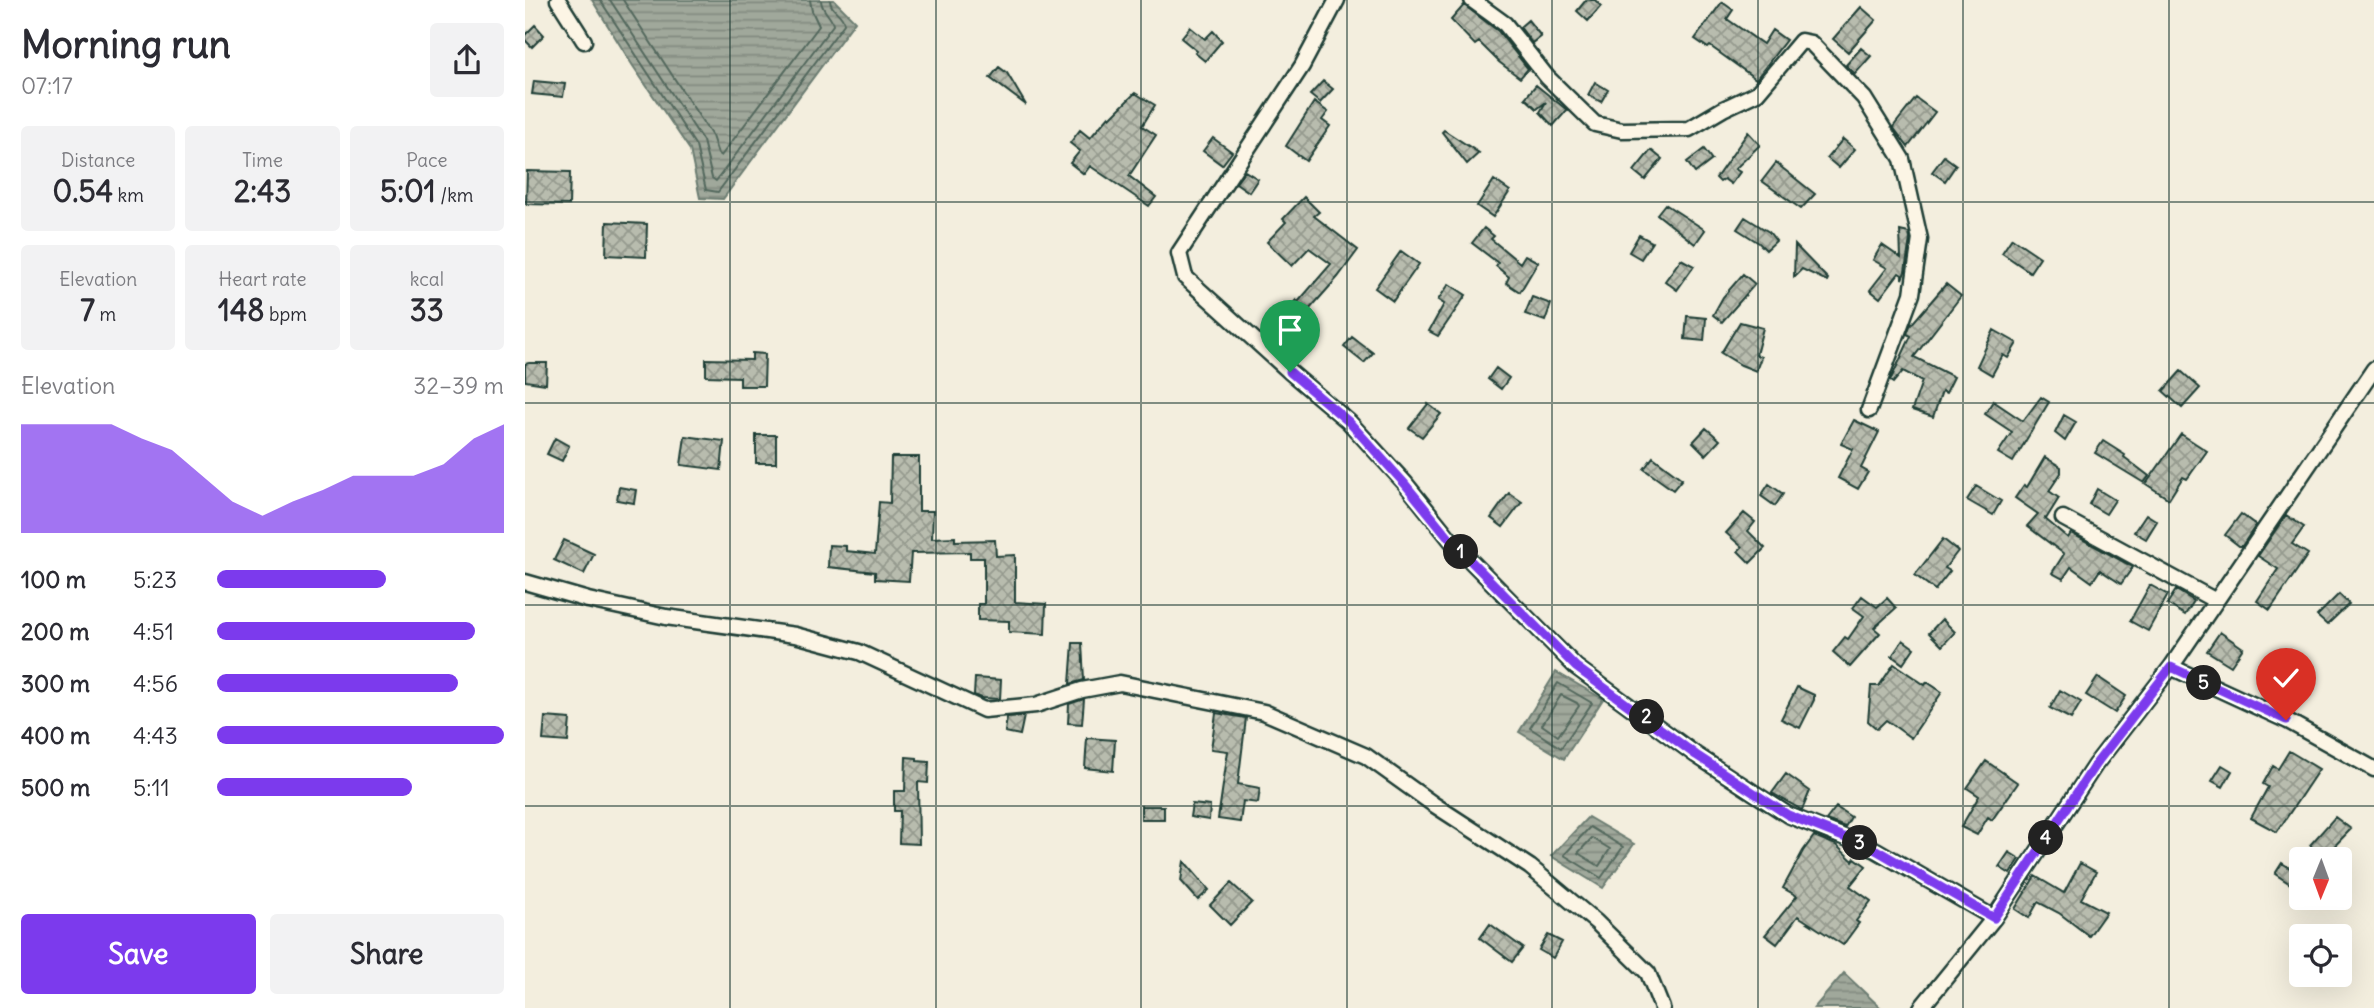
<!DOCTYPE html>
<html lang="en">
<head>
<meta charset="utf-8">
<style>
  body { margin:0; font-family:Delius,sans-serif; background:#f2f2f3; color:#2b2b33; height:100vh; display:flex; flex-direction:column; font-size:26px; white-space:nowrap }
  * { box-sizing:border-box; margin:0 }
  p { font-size:23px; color:#7c7c81 }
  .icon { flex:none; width:38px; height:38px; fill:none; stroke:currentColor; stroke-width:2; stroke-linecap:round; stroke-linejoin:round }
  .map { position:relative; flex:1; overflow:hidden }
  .drawer { display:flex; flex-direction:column; background:#fff; width:525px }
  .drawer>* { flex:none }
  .needle { width:46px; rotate:181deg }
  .fabs { position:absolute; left:1764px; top:847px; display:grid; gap:14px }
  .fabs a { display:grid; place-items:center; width:63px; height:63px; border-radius:7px; background:#fff; box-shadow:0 7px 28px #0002; font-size:35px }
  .pin { position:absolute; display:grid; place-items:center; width:60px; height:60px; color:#fff; margin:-72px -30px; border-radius:50% 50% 50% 0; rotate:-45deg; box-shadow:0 0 7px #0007 }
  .pin .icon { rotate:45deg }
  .km { position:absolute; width:35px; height:35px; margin:-18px; border-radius:50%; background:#222; color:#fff; font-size:19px; line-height:35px; text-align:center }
  .round { display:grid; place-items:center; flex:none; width:74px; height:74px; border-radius:7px; background:#f2f2f3 }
  .head { display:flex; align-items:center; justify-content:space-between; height:119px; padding:0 21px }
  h1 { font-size:38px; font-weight:700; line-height:52px }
  .stats { display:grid; grid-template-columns:repeat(3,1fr); gap:10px; height:119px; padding:7px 21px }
  .stats div { display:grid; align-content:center; border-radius:7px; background:#f2f2f3; text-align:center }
  .stats b { font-size:30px; font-weight:700 }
  .stats small { font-size:19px; font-weight:400 }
  .stats p { font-size:19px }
  .chart { height:196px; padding:14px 21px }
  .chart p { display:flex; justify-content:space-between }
  .chart svg { width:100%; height:126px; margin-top:7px; fill:#7c3aed; opacity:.7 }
  .button { display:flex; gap:14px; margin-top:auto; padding:14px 21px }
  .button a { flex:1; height:80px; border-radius:7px; background:#7c3aed; color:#fff; font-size:28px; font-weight:700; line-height:80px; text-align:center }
  .button a+a { background:#f2f2f3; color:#2b2b33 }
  ul { padding:0 21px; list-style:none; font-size:23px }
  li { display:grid; grid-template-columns:112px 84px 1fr; align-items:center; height:52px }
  li i { height:18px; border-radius:9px; background:#7c3aed }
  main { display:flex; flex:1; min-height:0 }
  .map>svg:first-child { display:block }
  .water { fill:url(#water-rules); stroke:#6c7d72; stroke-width:2 }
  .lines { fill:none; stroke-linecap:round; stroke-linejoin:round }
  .shore { stroke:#53685d; stroke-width:2 }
  .building { fill:url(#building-cross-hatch); stroke:#1f3d34; stroke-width:2 }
  .street-casing { stroke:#1f3d34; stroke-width:19 }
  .street { stroke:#fcf5e5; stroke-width:14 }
  .route-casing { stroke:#fff; stroke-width:14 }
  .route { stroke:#7c3aed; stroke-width:9 }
  .grid { fill:none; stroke:#1f3d34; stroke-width:2; stroke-opacity:0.55 }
</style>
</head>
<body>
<main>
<section class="drawer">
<div class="head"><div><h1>Morning run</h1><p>07:17</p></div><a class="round"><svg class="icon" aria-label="share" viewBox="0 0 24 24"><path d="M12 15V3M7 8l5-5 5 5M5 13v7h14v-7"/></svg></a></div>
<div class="stats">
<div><p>Distance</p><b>0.54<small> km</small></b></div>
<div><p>Time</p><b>2:43</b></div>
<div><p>Pace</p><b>5:01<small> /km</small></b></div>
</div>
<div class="stats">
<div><p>Elevation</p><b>7<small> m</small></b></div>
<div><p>Heart rate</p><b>148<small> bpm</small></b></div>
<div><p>kcal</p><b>33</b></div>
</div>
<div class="chart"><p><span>Elevation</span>32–39 m</p>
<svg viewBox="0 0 160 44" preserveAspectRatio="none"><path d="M0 44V6L10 6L20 6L30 6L40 11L50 15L60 24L70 33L80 38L90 33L100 29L110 24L120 24L130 24L140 20L150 11L160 6V44z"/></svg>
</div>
<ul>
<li><b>100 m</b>5:23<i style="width:59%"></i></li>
<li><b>200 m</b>4:51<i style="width:90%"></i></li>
<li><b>300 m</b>4:56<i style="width:84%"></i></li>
<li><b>400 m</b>4:43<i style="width:100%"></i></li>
<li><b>500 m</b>5:11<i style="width:68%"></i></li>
</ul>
<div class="button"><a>Save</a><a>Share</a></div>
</section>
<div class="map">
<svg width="1849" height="1008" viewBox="0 0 1849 1008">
  <defs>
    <pattern id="water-rules" width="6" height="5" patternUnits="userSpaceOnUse" patternTransform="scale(1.75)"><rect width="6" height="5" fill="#a0a89b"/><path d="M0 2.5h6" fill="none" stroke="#828a7f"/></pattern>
    <pattern id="building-cross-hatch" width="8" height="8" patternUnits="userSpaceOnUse" patternTransform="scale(1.75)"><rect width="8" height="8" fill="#b8bcae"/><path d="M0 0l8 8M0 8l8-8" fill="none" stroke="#959a8e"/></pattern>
  </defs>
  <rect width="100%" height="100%" fill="#f3eede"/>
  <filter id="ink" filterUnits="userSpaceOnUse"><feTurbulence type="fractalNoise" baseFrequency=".0143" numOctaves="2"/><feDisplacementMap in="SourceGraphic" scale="14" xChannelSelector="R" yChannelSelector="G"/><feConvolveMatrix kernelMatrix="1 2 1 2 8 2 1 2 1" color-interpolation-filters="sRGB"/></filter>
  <g filter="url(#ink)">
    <path class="water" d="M67 0H309L330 21 198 199 175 198 165 150 108 66Z
      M1031 672 1078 699 1039 759 994 732Z
      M1063 817 1109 844 1078 888 1026 856Z
      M1319 973 1356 1008H1289Z"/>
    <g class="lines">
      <path class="shore" d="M75 0 171 146 181 190 193 192 319 24C319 14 305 11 305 0
        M85 0 178 141 187 178 191 181 308 25C307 16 296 11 296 0
        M98 0 187 136 193 154 196 156 294 26 287 11 285 0
        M1033 683 1067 703 1036 748 1005 728Z
        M1036 695 1052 703 1054 706 1033 736 1017 725Z
        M1065 827 1098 847 1076 878 1039 855Z
        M1067 838 1085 849 1074 866 1053 853Z"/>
    </g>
    <path class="building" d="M1061 0H1070L1076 6 1063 21 1052 11Z
      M1197 2 1208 10 1202 19 1238 44 1247 30 1261 40 1231 79 1185 46 1183 48 1170 39Z
      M939 5 973 31 1003 69 995 78 974 62 954 42 950 45 926 20Z
      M1336 7 1351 20 1323 52 1308 39Z
      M1003 20 1016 36 1007 43 995 27Z
      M10 25 19 35 7 47 0 40V35Z
      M665 27 680 39 688 31 697 41 680 61 670 53 672 51 656 38Z
      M1336 48 1346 56 1330 74 1321 65Z
      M474 67 482 73 501 105 465 78Z
      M9 81 40 84 38 97 7 94Z
      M798 81 808 89 795 103 785 95Z
      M1070 82 1083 90 1076 102 1063 95Z
      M1011 85 1042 110 1028 126 1015 112 1021 102 1012 109 1000 98Z
      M610 93 630 105 617 126 631 135 604 176 631 197 624 206 565 166 559 174 545 163 555 151 545 143 555 130 565 138 584 116 585 118Z
      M1391 98 1410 112 1383 147 1368 127Z
      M789 102 803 112 797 120 805 126 781 161 761 146Z
      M919 130 954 153 942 164 917 132Z
      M1223 132 1235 145 1210 169 1215 172 1206 184 1199 179 1195 182 1191 178Z
      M688 138 707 152 697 165 678 151Z
      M1318 139 1330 149 1314 168 1302 158Z
      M1179 149 1187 160 1170 173 1162 162Z
      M1126 150 1137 159 1120 180 1109 171Z
      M1419 156 1431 165 1420 181 1407 172Z
      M1251 163 1290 194 1276 209 1237 181Z
      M2 171 45 172 44 205 1 204Z
      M720 171 733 179 724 192 711 183Z
      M969 180 985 191 968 217 952 206Z
      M779 197 794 212 789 216 833 250 813 277 783 311 786 313 755 350 740 336 771 300 773 302 806 264 784 248 767 266 742 242 761 222 758 219Z
      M1140 204 1180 230 1170 244 1132 214Z
      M1220 217 1244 232 1251 241 1241 250 1234 243 1212 229Z
      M82 222 122 224 121 257 81 255Z
      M959 228 969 236 966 239 995 263 1000 255 1013 262 995 292 981 283 984 277 971 266 973 263 947 243Z
      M1375 231 1384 233 1385 239 1380 272 1377 279V275L1374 273 1355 298 1345 290 1362 268 1348 260 1357 245 1376 258Z
      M1114 235 1127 242 1116 259 1104 252Z
      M1487 238 1515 257 1505 272 1477 253Z
      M1270 245 1303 279 1302 281 1277 269 1269 277Z
      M876 251 894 264 868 301 850 288Z
      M1156 259 1169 266 1152 290 1140 281Z
      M1218 274 1230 284 1197 322 1188 315 1198 297Z
      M924 284 941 295 913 336 904 331 919 304 913 300Z
      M1421 284 1436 296 1389 357 1429 377 1421 393 1417 391 1408 417 1387 410 1397 381 1378 371 1368 383 1365 381 1386 336 1382 334 1385 326Z
      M1007 297 1026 304 1020 321 1000 314Z
      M1162 316 1181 318 1179 341 1160 339Z
      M1215 322 1238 328 1231 355 1236 357 1231 371 1216 365 1196 353Z
      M1469 330 1492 343 1483 358 1478 355 1467 375 1452 366Z
      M827 337 848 353 839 363 819 347Z
      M227 353 240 354 239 386H215V377L181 376V359L227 360Z
      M4 363H22L21 384 0 381V364Z
      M971 368 984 378 976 389 963 379Z
      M1656 371 1675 388 1657 408 1638 391Z
      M1516 397 1524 402 1488 462 1473 453 1487 432 1460 414 1468 401 1498 421Z
      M903 404 916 414 897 437 884 428Z
      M1539 415 1551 422 1540 441 1530 433Z
      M1329 420 1354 432 1336 468 1343 472 1333 489 1313 478 1328 449 1316 444Z
      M1181 428 1195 440 1181 455 1168 442Z
      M1656 434 1682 451 1662 479 1658 477 1644 499 1621 484Z
      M231 435H251V463H231Z
      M160 436 199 441 196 470 156 465Z
      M30 438 44 446 37 461 22 454Z
      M1578 441 1600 455 1599 457 1624 476 1619 483 1570 453Z
      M366 457H394V511H408L407 538 430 537V541L470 540 471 556 490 555V602L521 604 520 634 484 632V621L453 620V604H459V558H445V552L386 553 384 581 350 579V572L303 567 304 545 321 546V551L350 554 354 502 365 503Z
      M1128 457 1157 479 1148 490 1119 469Z
      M1520 457 1536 467V473L1524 491 1534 498 1521 519 1519 518 1543 538 1546 533 1608 567 1596 584 1575 570 1567 582 1546 567 1538 579 1527 573 1539 554 1502 526 1513 514 1490 498 1499 485 1502 487Z
      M1244 484 1258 494 1250 506 1236 496Z
      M1451 486 1476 501 1468 515 1442 500Z
      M94 487 111 490 109 503 92 500Z
      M1572 489 1590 500 1581 514 1564 504Z
      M984 493 997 502 978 527 966 518Z
      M1219 513 1230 522 1223 531 1240 548 1225 563 1213 551 1217 547 1201 533Z
      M1621 514 1632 521 1621 539 1609 532Z
      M1716 514 1731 525 1717 546H1714L1700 535Z
      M1761 515 1779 527 1767 544 1783 554 1745 610 1732 601 1753 569 1733 556Z
      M1418 539 1433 551 1420 568 1425 571 1410 590 1390 575Z
      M39 540 69 554 59 574 29 560Z
      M1625 585 1643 595 1623 631 1605 621Z
      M1651 590 1669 601 1660 615 1642 604Z
      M1814 594 1824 604 1802 625 1792 616Z
      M1337 596 1352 607 1362 598 1371 608 1349 628 1355 633 1325 667 1308 652 1320 637 1323 639 1339 616 1328 608Z
      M1417 619 1430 632 1417 646 1404 633Z
      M1695 632 1718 648 1706 666 1682 651Z
      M1378 640 1389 648 1378 664 1367 656Z
      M548 643H557L559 680 545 684Z
      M1369 664 1400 685 1402 682 1417 692 1386 738 1361 720 1352 729 1343 721 1346 686H1354Z
      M1573 677 1601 696 1590 713 1561 695Z
      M450 678 476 680 475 699 457 698 449 695Z
      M1272 687 1289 695V700L1275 728 1256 719Z
      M1535 690 1556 702 1546 719 1525 708Z
      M559 699 557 724 543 723 544 704Z
      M691 713 721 718 713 784 735 788 733 803 718 801 715 822 693 819 703 751 686 749Z
      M499 716 495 735 480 732 482 717Z
      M20 717 45 719 43 742 18 740Z
      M562 738 590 740 588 771 560 768Z
      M1764 751 1794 769 1752 832 1726 818 1743 787 1738 784 1748 766 1753 769Z
      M381 757 392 758V761L404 762 403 783 393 782 394 844 374 843 375 811H369V791H380Z
      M1461 761 1493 783 1467 820 1463 817 1452 835 1436 827 1454 796 1442 788Z
      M1697 765 1707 771 1698 787 1687 781Z
      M1261 774 1285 791 1277 810 1247 793Z
      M667 804 685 806 684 820 665 817Z
      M616 806H639V819H616Z
      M1311 807 1326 817 1320 827 1301 820Z
      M1810 817 1826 829 1797 859 1785 845Z
      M1289 836 1311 845 1328 861 1330 858 1341 866 1325 886 1346 901 1331 921 1334 923 1318 945 1273 916 1252 944 1240 935 1272 896 1258 888 1278 851Z
      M1484 852 1495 859 1485 874 1474 867Z
      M659 861 684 890 673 900 656 881Z
      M1555 863 1571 872 1556 899 1581 912 1564 936 1534 913 1513 902 1504 918 1490 909 1510 876 1539 893Z
      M1757 863 1776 875V891L1750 874Z
      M706 883 727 902 705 925 685 905Z
      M965 924 998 948 987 962 955 938Z
      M1023 935 1037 942 1028 958 1014 950Z"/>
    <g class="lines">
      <g class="street-casing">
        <path id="street" d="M33 0 59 41
          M812 0 777 66 654 253 660 277 765 372 824 422 880 483 929 544 1051 667 1171 755 1263 815 1351 850 1469 918
          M947 0 980 24 1022 77 1070 124 1097 130 1164 129 1198 109 1232 93 1276 41 1286 43 1339 98 1377 159 1395 239 1387 294 1344 410
          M1538 518 1691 601
          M0 582 63 600 141 617 270 635 334 652 459 710 511 705 557 690 595 683 739 712 841 756 908 804 1005 867 1071 922 1123 973 1137 1008
          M1646 667 1761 720 1849 769
          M1396 1008 1469 918 1570 765 1646 667 1849 369"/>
      </g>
      <use href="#street" class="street"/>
    </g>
  </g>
  <g class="lines" filter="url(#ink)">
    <g class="route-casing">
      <path id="route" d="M765 372 824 422 880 484 929 544 1051 667 1171 755 1263 815 1351 850 1469 918 1570 765 1646 667 1761 720"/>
    </g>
    <use href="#route" class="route"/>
  </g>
  <path class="grid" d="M205 0V1008M411 0V1008M616 0V1008M822 0V1008M1027 0V1008M1233 0V1008M1438 0V1008M1644 0V1008M0 202H1849M0 403H1849M0 605H1849M0 806H1849"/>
</svg>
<div class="fabs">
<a><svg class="needle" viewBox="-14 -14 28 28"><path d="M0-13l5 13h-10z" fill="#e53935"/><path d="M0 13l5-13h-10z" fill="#7c7c81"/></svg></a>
<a><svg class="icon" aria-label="locate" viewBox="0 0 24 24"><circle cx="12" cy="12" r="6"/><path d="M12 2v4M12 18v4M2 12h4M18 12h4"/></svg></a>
</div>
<div class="pin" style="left:765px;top:372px;background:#1e9e55"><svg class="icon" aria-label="arrive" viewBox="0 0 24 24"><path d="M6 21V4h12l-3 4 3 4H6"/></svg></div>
<div class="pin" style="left:1761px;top:720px;background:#d93025"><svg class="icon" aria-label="check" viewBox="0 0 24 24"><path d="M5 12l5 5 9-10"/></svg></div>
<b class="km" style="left:936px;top:552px">1</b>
<b class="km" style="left:1122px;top:717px">2</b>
<b class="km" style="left:1335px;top:843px">3</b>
<b class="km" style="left:1521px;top:838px">4</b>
<b class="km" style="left:1679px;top:683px">5</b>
</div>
</main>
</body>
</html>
